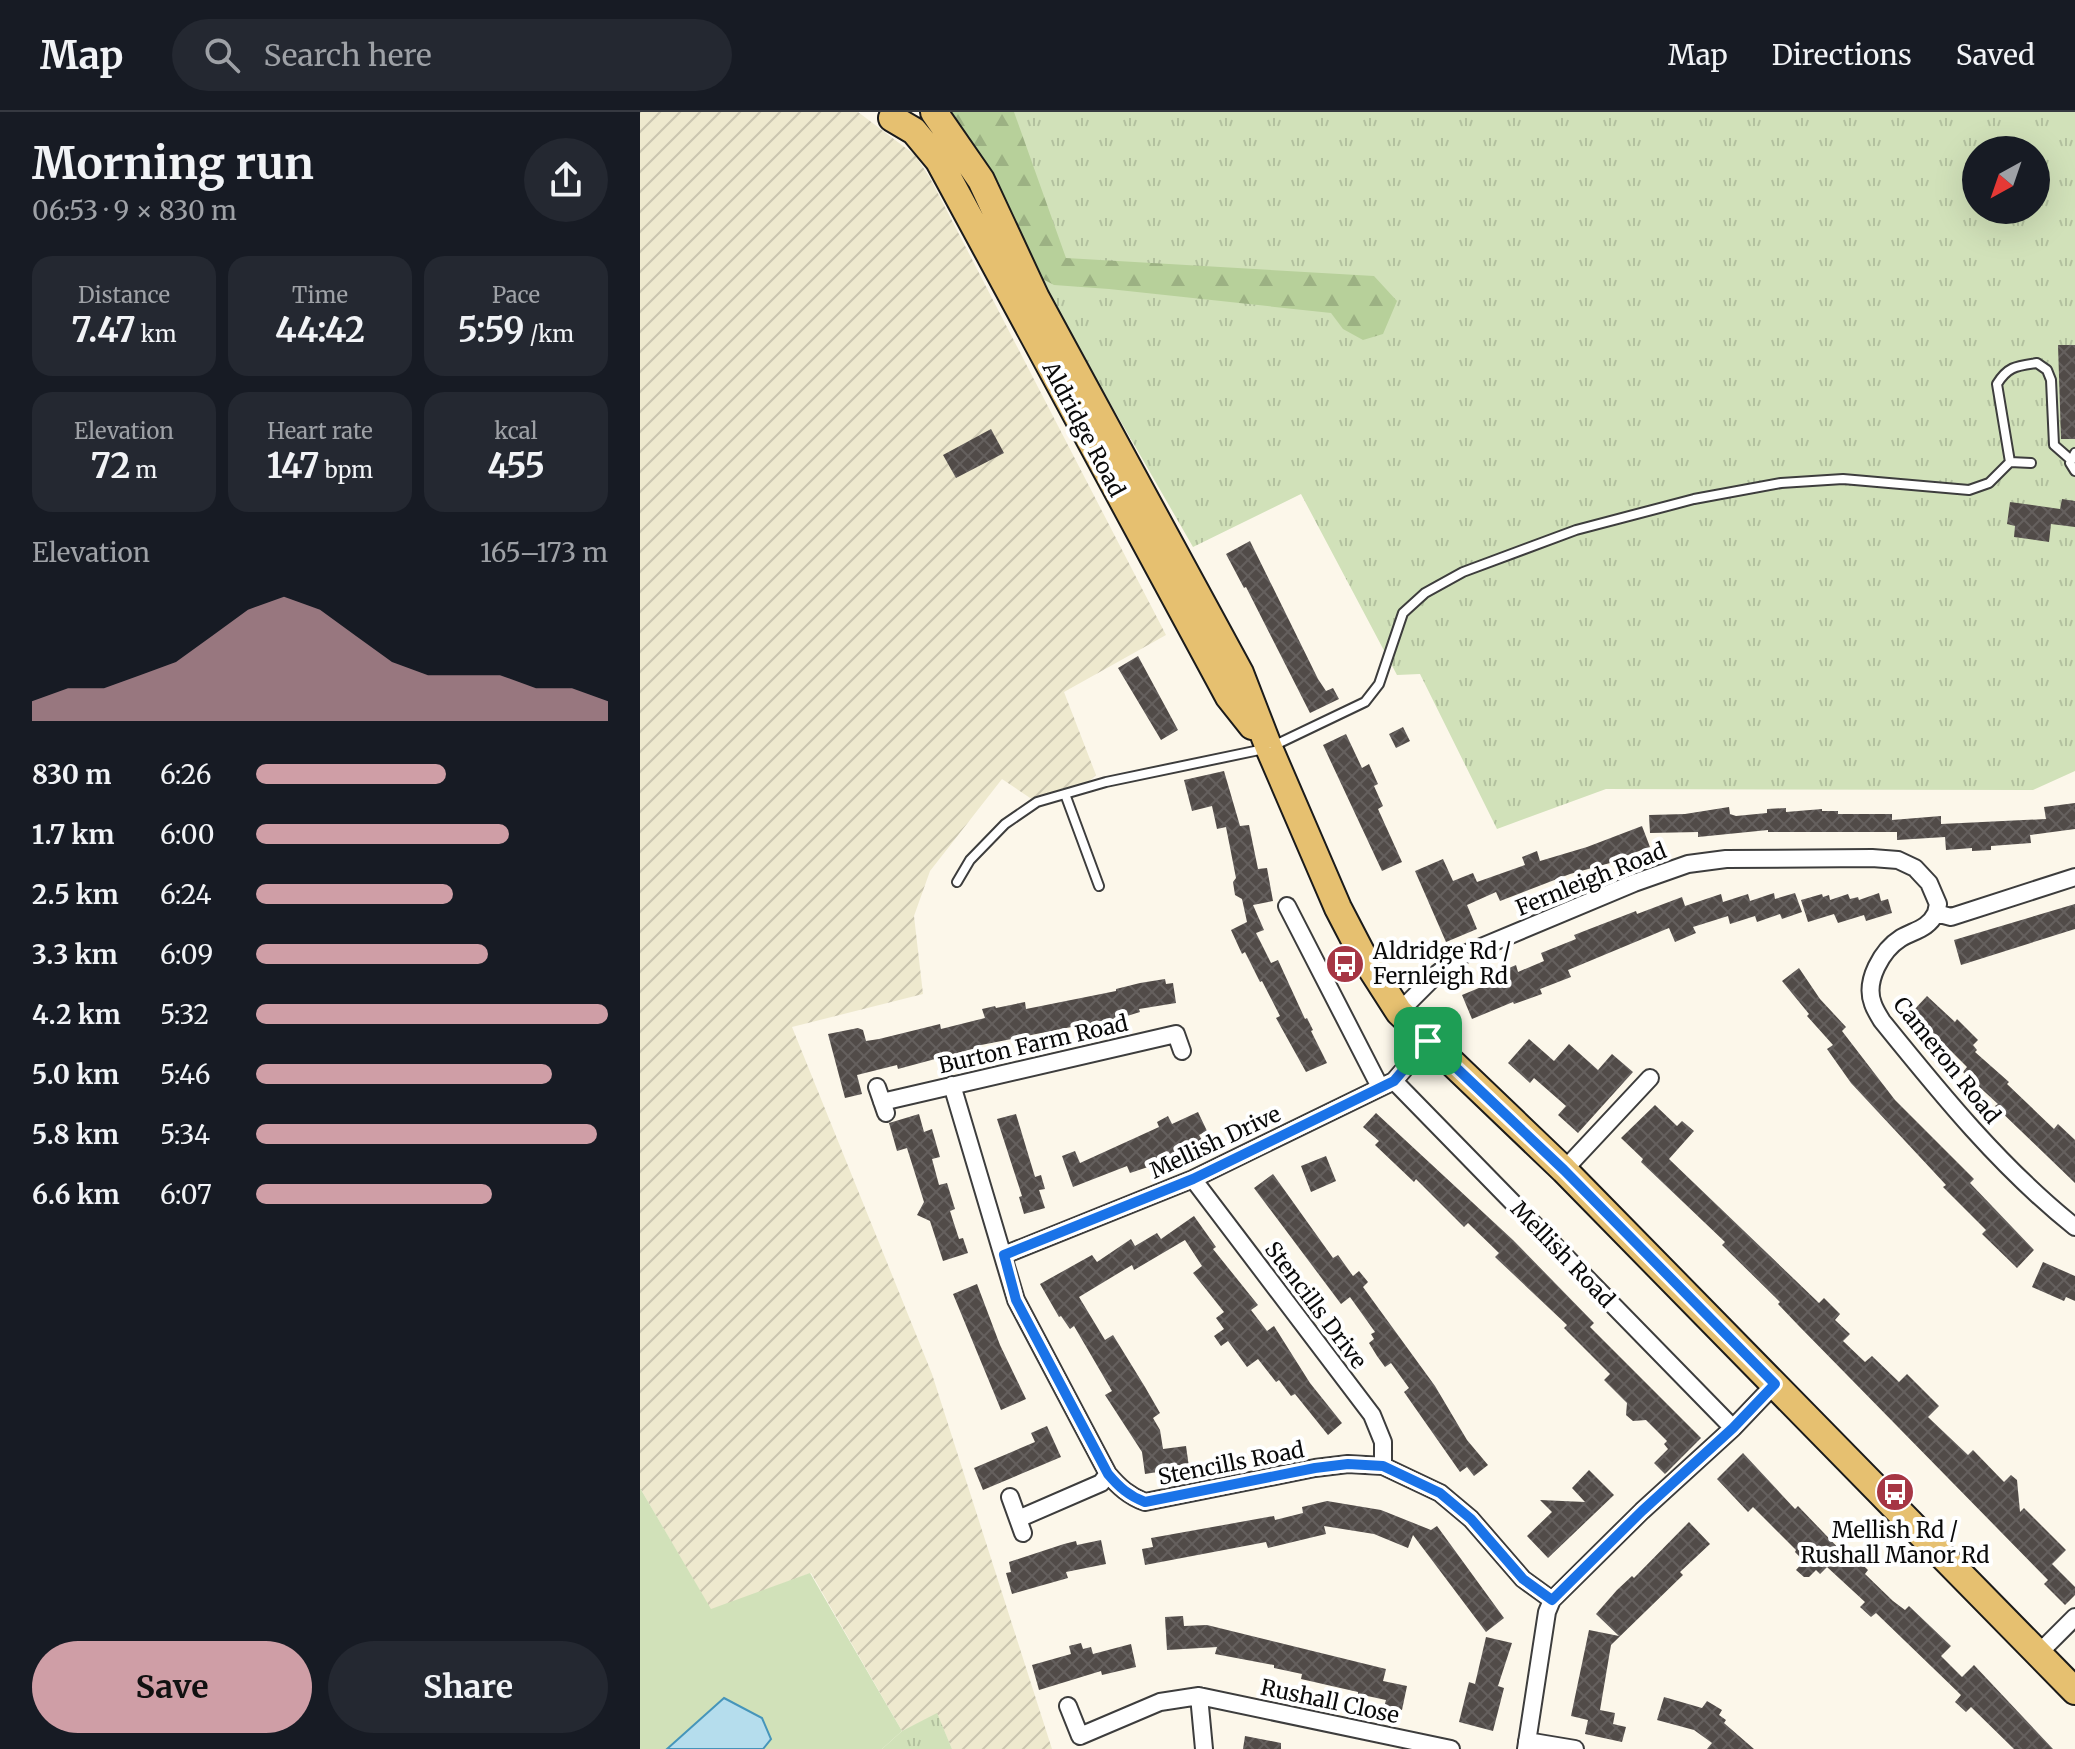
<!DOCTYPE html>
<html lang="en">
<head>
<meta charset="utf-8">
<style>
  body { margin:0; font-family:Merriweather,serif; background:#242831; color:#f1f3f6; height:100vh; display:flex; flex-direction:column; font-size:30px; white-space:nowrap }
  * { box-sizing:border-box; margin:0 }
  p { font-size:26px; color:#9ea1a6 }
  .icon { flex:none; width:44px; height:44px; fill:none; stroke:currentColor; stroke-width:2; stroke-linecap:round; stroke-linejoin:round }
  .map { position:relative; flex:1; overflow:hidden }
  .side { display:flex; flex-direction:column; background:#171b24; width:640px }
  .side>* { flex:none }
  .needle { width:52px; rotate:220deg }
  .fabs { position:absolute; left:1322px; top:24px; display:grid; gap:16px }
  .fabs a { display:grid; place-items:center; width:88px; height:88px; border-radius:50%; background:#171b24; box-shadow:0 8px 32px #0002; font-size:40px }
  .pin { position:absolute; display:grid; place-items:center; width:68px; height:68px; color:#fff; margin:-34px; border-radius:16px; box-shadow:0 4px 12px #0006 }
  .round { display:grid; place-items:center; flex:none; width:84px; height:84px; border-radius:42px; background:#242831 }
  .headline { display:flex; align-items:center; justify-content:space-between; height:136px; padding:0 32px }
  h1 { font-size:44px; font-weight:700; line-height:60px }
  .metrics { display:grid; grid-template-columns:repeat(3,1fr); gap:12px; height:136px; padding:8px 32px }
  .metrics div { display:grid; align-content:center; border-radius:20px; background:#242831; text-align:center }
  .metrics b { font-size:34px; font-weight:700 }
  .metrics small { font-size:22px; font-weight:400 }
  .metrics p { font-size:22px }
  .chart { height:224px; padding:16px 32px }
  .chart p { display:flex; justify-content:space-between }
  .chart svg { width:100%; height:144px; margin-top:8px; fill:#cf9ea6; opacity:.7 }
  .cta { display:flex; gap:16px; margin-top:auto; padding:16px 32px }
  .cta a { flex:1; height:92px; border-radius:48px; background:#cf9ea6; color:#111; font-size:32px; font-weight:700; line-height:92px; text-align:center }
  .cta a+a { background:#242831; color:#f1f3f6 }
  ul { padding:0 32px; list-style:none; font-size:26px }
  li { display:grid; grid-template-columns:128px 96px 1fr; align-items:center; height:60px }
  li i { height:20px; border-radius:10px; background:#cf9ea6 }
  header { display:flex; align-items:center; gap:48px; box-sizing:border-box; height:112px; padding:0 40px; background:#171b24; border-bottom:2px solid #363941 }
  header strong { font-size:38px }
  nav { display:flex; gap:44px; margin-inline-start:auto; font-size:28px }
  .search { width:560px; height:72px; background:#242831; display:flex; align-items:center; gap:20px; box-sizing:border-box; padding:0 28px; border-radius:44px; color:#9ea1a6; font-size:30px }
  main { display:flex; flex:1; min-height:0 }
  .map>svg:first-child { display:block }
  .farmland { fill:url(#farmland-furrows) }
  .grass { fill:url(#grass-tufts); fill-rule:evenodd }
  .forest { fill:url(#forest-firs) }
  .park { fill:#d1e1b9 }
  .water { fill:#b5dded; stroke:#4695ba; stroke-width:2 }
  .building { fill:url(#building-cross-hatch) }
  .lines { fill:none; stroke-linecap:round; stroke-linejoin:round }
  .lane-casing { stroke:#3d3d3d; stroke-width:12 }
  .street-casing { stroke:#3d3d3d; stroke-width:20 }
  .primary-casing { stroke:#1b1b1b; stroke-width:30 }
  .lane { stroke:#fff; stroke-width:8 }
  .street { stroke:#fff; stroke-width:16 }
  .primary { stroke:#e6c070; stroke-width:26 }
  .route-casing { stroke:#fff; stroke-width:16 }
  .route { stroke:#1a73e8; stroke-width:10 }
  .labels { text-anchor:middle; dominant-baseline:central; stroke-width:8; stroke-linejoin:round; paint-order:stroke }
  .street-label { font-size:22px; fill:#0a0a0a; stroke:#fff }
  .poi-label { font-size:22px; fill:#0a0a0a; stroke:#fff; text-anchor:start }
</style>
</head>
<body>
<header>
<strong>Map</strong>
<div class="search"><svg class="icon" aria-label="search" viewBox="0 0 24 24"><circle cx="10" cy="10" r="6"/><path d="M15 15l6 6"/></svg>Search here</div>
<nav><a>Map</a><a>Directions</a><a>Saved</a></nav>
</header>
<main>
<section class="side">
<div class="headline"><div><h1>Morning run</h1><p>06:53 · 9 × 830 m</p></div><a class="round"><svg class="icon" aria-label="share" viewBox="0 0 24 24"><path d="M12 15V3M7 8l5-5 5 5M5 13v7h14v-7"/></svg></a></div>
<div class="metrics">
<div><p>Distance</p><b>7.47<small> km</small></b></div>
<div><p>Time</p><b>44:42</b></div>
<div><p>Pace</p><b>5:59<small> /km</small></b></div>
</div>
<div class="metrics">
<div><p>Elevation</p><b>72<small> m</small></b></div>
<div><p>Heart rate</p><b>147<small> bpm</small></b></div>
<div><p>kcal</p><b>455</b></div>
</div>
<div class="chart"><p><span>Elevation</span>165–173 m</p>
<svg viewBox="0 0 160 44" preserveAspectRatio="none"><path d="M0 44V38L10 34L20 34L30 30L40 26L50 18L60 10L70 6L80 10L90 18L100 26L110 30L120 30L130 30L140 34L150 34L160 38V44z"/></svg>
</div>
<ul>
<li><b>830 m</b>6:26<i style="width:54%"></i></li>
<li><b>1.7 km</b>6:00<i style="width:72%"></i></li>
<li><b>2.5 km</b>6:24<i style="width:56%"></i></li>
<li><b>3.3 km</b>6:09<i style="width:66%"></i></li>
<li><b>4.2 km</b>5:32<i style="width:100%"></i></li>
<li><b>5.0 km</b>5:46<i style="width:84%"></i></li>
<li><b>5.8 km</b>5:34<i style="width:97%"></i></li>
<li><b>6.6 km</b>6:07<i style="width:67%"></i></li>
</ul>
<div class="cta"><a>Save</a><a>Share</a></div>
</section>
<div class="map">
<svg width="1435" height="1637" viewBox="0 0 1435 1637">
  <defs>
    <pattern id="farmland-furrows" width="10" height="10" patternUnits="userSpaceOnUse" patternTransform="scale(2)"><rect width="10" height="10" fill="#eee9ce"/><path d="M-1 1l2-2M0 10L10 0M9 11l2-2" fill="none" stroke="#cbc6b0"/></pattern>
    <pattern id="grass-tufts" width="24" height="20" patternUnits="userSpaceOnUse" patternTransform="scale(2)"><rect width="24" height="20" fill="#d1e1b9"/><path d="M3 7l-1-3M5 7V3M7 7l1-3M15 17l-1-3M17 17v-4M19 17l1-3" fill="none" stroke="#b2c09e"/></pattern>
    <pattern id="forest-firs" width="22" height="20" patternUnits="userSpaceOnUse" patternTransform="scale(2)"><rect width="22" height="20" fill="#b7d09a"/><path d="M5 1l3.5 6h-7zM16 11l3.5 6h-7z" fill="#9cb183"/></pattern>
    <pattern id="building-cross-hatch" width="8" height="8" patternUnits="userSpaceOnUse" patternTransform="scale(2)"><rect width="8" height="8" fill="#514b48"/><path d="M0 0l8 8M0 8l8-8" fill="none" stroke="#65605e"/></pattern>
  </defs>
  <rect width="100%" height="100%" fill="#fcf7ea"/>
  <path class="farmland" d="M0 0H218L275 43 290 66 526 523 424 580 456 663 429 687 399 692 362 667 290 759 274 804 283 882 152 915 292 1262 412 1637H312L297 1602 262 1619 171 1461 71 1498 0 1376Z"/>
  <path class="grass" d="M309 0H1435V659L1393 678 966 677 857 717 780 562 757 563 661 382 553 435 397 164ZM1336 38H1396V98H1336Z
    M297 1601 312 1637H242L262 1619Z"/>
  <path class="forest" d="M309 0H374L426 146 734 164 757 189 743 222 723 228 703 217 691 201 469 177 414 173 397 164Z"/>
  <path class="park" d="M0 1376 71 1497 170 1461 262 1619 242 1637H0Z"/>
  <path class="water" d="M84 1586 122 1606 131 1627 123 1637H27Z"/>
  <path class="building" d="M1418 233H1435V327H1421Z
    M351 317 364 341 316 366 303 343Z
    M1422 387 1435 389V415L1411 412 1409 430 1374 425 1375 414 1367 412 1370 390 1420 397Z
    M610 429 678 567 686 579 693 576 699 587 670 601 606 475 604 476 586 442Z
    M498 544 538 618 521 628 478 556Z
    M763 615 770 629 756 636 749 622Z
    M706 622 722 656 729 652 738 672 734 674 743 694 738 697 762 750 742 759 683 633Z
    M584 659 600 714 609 713 618 757 627 756 633 789 613 793 624 818 616 821 631 851 638 848 665 907 667 906 673 918 671 919 687 951 666 960 636 906 640 904 622 869 620 870 605 840 602 842 591 818 607 810 602 787 595 783 593 770 596 766 586 715 577 717 572 694 552 699 544 668Z
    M1435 691V717L1390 723 1391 731 1351 734V738L1332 739V736L1306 738 1305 725 1257 728V720H1128V718L1058 725V720L1010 721 1009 703 1045 702 1089 695 1090 702 1096 704 1127 701V697L1146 696V700L1182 697V699H1198V702H1252V708L1301 704V712L1406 707 1404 695Z
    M1002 714 1010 735 980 746 981 748 930 762 860 789 856 780 827 793 837 817 806 830 775 759 803 747 813 769 833 761 837 770 885 753 882 745 897 739 900 749 947 735Z
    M1134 781 1135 787 1155 781 1162 800 1142 807 1140 802 1117 810 1115 804 1090 812 1088 804 1053 815 1056 821 1035 830 1029 816 1024 818 928 858 931 865 900 877 902 882 874 892 873 890 832 907 822 883 846 873 845 869 863 861 862 859 876 853 878 860 904 849 901 841 936 827 934 823 996 799 997 802 1042 785 1045 794 1081 782 1083 790 1108 782 1110 789Z
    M1239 781 1241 789 1248 787 1252 801 1226 809 1224 803 1198 811 1194 802 1168 810 1161 788 1182 782 1183 785 1189 783 1190 788 1208 782 1210 787 1218 785 1219 788Z
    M1435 792V817L1321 853 1314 828Z
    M1159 856 1180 887 1206 915 1202 919 1255 988 1334 1067 1330 1071 1394 1138 1377 1156 1342 1122 1346 1118 1303 1075 1306 1073 1211 971 1187 937 1193 933 1167 904 1169 902 1142 869Z
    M525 867 526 872 533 871 536 891 499 897 500 900 487 904 336 934V936L258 957 257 953 217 963 222 982 205 986 188 922 218 916 223 918 226 929 239 927 300 912 301 917 345 906 342 897 355 894 356 896 385 890 386 897 476 879V877L500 871Z
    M1287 884 1315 910 1317 907 1338 928 1333 933 1337 938 1335 940 1369 970 1367 972 1414 1017 1418 1012 1435 1028V1071L1355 994 1358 992 1323 960 1327 955 1272 900Z
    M889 927 914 949 929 932 958 958 972 942 993 960 938 1021 918 1003 926 994 894 966 890 971 868 951Z
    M1015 993 1037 1014 1042 1009 1054 1019 1029 1047 1179 1191 1184 1186 1200 1202 1195 1208 1210 1222 1203 1229 1225 1250 1232 1244 1259 1270 1267 1262 1299 1294 1288 1305 1328 1343 1333 1338 1364 1370 1371 1363 1377 1368 1380 1400 1384 1396 1426 1438 1412 1452 1435 1475V1483L1425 1493 1404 1472 1408 1468 1158 1213 1138 1192 1140 1190 1082 1133 1085 1130 1001 1050 1003 1047 981 1026Z
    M558 1000 567 1019 559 1023 563 1030 520 1051 490 1061 487 1054 433 1075 422 1044 435 1039 440 1051 519 1015 517 1010 528 1004 532 1012Z
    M736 1001 873 1128 954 1211 950 1215 1061 1326 1025 1362 1014 1351 1028 1337 1024 1332 1027 1329 1006 1308 993 1309 986 1303 987 1291 964 1268 970 1262 924 1216 927 1213 855 1145 859 1141 828 1111 824 1115 776 1067 774 1070 735 1033 739 1029 723 1015Z
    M279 1002 284 1020 292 1017 300 1045 292 1047 299 1073 307 1071 315 1097 310 1099 319 1127 323 1126 328 1141 303 1149 290 1109 277 1103 284 1090 267 1036 257 1039 249 1011Z
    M376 1002 395 1065 401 1063 405 1077 399 1078 405 1096 384 1102 379 1085 382 1084 357 1007Z
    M686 1044 696 1069 671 1080 661 1054Z
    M633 1062 693 1146 698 1143 713 1164 719 1159 728 1170 723 1175 795 1274 827 1328 848 1353 834 1364 827 1355 820 1360 764 1280 769 1276 751 1251 745 1255 737 1244 729 1231 734 1227 731 1222 735 1220 710 1185 701 1192 614 1076Z
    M554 1104 576 1135 573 1137 618 1193 611 1198 627 1219 634 1214 670 1271 702 1311 688 1323 655 1282 651 1284 639 1268 636 1270 618 1247 607 1255 588 1229 581 1234 574 1224 584 1217 576 1206 584 1200 553 1161 562 1154 545 1128 494 1158 492 1153 439 1185 465 1228 473 1223 505 1275 520 1301 513 1306 520 1318 523 1337 546 1334 549 1355 505 1362 502 1340 465 1283 472 1279 434 1214 430 1217 421 1204 419 1205 400 1172 452 1143 457 1150 491 1127 495 1134 517 1121 521 1127Z
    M1403 1150 1435 1164V1189L1426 1185 1424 1189 1392 1175Z
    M337 1172 360 1233 386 1287 361 1298 313 1182Z
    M407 1314 421 1345 343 1378 334 1356 395 1330 391 1321Z
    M1103 1341 1155 1397 1158 1394 1206 1444 1209 1440 1228 1458 1225 1462 1253 1489 1265 1498 1269 1494 1311 1534 1301 1544 1322 1565 1334 1553 1413 1637H1374L1331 1595 1326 1600 1315 1590 1321 1583 1236 1501 1231 1505 1220 1495 1225 1490 1187 1455 1180 1462 1176 1458 1169 1465H1164L1156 1458 1164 1449 1155 1440 1156 1438 1113 1395 1108 1400 1077 1367Z
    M949 1358 974 1383 908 1446 887 1424 912 1400 900 1388 945 1390 932 1376Z
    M687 1389 741 1398 791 1418 797 1414 864 1506 846 1520 773 1423 768 1436 734 1422 684 1414 686 1422 628 1436 626 1430 505 1453 502 1437 513 1435 511 1426 634 1404 635 1408 663 1401 662 1395Z
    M1049 1410 1070 1432 1040 1460 1043 1463 971 1533 960 1598 975 1601 973 1612 986 1615 982 1630 945 1622 948 1608 931 1604 949 1518 979 1524 956 1502 977 1478 992 1464 994 1466Z
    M461 1428 466 1452 426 1460 428 1466 372 1482 366 1461 371 1460 369 1450 424 1432 436 1429 437 1433Z
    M543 1504 544 1514 567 1513 746 1557 743 1569 767 1574 762 1598 744 1595 746 1588 718 1582V1580L661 1567 662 1562 634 1556V1553L575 1542 577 1535 527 1538 525 1505Z
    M846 1525 872 1531 858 1574 864 1576 853 1619 819 1610 829 1570 835 1572Z
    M441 1531 443 1537 451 1535 453 1542 491 1532 496 1555 462 1563 461 1559 399 1578 392 1553 431 1542 429 1534Z
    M1024 1585 1062 1596 1067 1589 1082 1598 1079 1603 1086 1608 1084 1611 1114 1637H1067L1072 1631 1054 1618 1017 1608Z
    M605 1624 641 1631V1637H603Z"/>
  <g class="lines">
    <g class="lane-casing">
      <path id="lane" d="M1435 341 1430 351 1435 359
        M1370 350 1391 351
        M425 682 459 774
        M317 770 330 748 365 712 397 690 466 670 629 636 725 590 739 572 763 501 785 481 823 460 936 418 1054 387 1141 371 1203 367 1329 378 1349 371 1370 350 1357 272C1368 254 1377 254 1397 251L1407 258 1411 268 1414 333 1430 347"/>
    </g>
    <g class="street-casing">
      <path id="street" d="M647 794 740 975
        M1296 801C1288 817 1275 818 1261 826 1242 838 1224 869 1233 892 1235 898 1239 904 1242 909 1301 982 1361 1056 1435 1115
        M1296 801 1311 805 1435 765
        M759 900 797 862 820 844 994 771 1048 752 1086 747 1232 746 1258 748 1275 756 1289 771 1298 792 1296 801
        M754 969 1093 1316
        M312 973 376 1188 468 1362C479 1375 489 1384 505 1390L675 1356 708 1352 743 1354 800 1381 831 1407 883 1467 912 1488
        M237 975 246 1001
        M242 990 536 922 542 939
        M924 1058 1010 966
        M553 1067 732 1303 743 1330V1354
        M364 1143 553 1067 754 969 788 929
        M370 1385 383 1421
        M378 1407 461 1371 468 1362
        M1398 1542 1435 1505
        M559 1584 564 1637
        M428 1594 440 1624 520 1590 559 1584 811 1637
        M887 1629 935 1637
        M886 1637 907 1500 912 1488 1002 1399 1093 1316 1135 1272"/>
    </g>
    <g class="primary-casing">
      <path id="primary" d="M294 0 341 68 396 186 600 561 629 636 698 796 723 844 759 900 924 1058 1435 1579
        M252 6 274 19 299 49 589 585 612 614"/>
    </g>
    <use href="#lane" class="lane"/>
    <use href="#street" class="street"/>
    <use href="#primary" class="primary"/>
  </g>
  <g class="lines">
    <g class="route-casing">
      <path id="route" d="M788 929 924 1058 1135 1272 1093 1316 1002 1399 912 1488 883 1467 831 1407 800 1381 743 1354 708 1352 675 1356 505 1390C489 1384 479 1375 468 1362L376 1188 364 1143 553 1067 754 969Z"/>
    </g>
    <use href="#route" class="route"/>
  </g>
  <defs>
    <g id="bus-disc" transform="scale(2)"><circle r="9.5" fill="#a63644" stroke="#fff"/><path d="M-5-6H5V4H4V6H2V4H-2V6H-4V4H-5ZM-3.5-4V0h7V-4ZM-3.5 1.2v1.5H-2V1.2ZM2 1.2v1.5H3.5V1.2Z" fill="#fff"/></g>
  </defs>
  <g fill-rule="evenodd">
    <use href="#bus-disc" x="705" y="852"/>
    <use href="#bus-disc" x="1255" y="1380"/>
  </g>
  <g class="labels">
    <g class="street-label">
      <text transform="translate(444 317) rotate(62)">Aldridge Road</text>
      <text transform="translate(951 767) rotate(-22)">Fernleigh Road</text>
      <text transform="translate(393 932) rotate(-13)">Burton Farm Road</text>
      <text transform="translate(1307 948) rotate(51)">Cameron Road</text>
      <text transform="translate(575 1030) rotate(-25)">Mellish Drive</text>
      <text transform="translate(923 1142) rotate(46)">Mellish Road</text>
      <text transform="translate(676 1193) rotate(53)">Stencills Drive</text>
      <text transform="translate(591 1351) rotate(-11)">Stencills Road</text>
      <text transform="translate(690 1589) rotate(12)">Rushall Close</text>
    </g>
    <g class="poi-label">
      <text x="733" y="839">Aldridge Rd /<tspan x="733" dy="25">Fernleigh Rd</tspan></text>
      <text x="1255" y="1418" text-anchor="middle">Mellish Rd /<tspan x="1255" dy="25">Rushall Manor Rd</tspan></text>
    </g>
  </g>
</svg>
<div class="fabs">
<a><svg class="needle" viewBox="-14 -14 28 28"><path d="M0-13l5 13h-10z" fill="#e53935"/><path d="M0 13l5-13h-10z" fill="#9ea1a6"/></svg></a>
</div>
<div class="pin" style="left:788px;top:929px;background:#1e9e55"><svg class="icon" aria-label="arrive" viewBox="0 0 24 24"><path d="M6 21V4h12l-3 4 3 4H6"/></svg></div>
</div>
</main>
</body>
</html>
